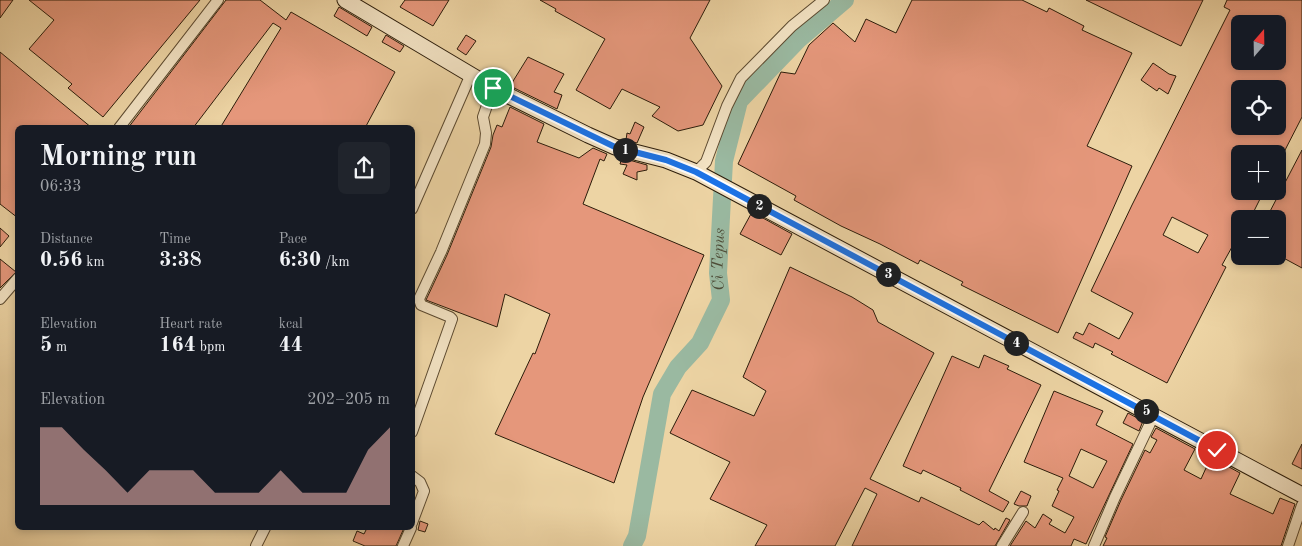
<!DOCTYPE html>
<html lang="en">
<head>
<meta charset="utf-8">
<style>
  body { margin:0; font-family:"Old Standard TT",serif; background:#20242c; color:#f1f3f6; height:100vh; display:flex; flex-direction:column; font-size:19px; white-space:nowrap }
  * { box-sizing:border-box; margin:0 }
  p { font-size:16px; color:#9ea1a6 }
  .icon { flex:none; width:28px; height:28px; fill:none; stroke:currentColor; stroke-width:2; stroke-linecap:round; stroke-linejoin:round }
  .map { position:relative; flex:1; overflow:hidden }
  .panel { position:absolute; left:15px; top:125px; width:400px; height:405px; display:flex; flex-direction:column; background:#171b24; border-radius:8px; box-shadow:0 2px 8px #0003 }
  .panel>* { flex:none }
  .needle { width:32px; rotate:20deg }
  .tools { position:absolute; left:1231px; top:15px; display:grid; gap:10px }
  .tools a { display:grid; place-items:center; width:55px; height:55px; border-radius:8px; background:#171b24; box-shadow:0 2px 8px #0003; font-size:25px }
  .pin { position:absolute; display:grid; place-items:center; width:42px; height:42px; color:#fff; margin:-21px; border:2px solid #fff; border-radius:50%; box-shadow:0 1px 5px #0007 }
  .km { position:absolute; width:25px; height:25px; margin:-12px; border-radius:50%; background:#222; color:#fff; font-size:14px; line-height:25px; text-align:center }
  .round { display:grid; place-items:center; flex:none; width:52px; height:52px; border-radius:8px; background:#20242c }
  .headline { display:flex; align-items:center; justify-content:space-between; height:85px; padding:0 25px }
  h1 { font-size:28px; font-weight:600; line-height:38px }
  .figures { display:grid; grid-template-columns:repeat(3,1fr); gap:8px; height:85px; padding:5px 25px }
  .figures div { display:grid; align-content:center }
  .figures b { font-size:21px; font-weight:600 }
  .figures small { font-size:14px; font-weight:400 }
  .figures p { font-size:14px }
  .chart { height:140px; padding:10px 25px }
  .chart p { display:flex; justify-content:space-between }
  .chart svg { width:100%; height:90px; margin-top:5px; fill:#c59692; opacity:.7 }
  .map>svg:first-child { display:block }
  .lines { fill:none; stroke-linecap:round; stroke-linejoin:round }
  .river { stroke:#9ab9a1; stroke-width:18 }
  .building { fill:#e5977b; stroke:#2b1c0a; fill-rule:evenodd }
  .minor-casing { stroke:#5c4a30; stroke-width:12 }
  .secondary-casing { stroke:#2b1c0a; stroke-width:17 }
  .minor { stroke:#f3e3c4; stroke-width:10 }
  .secondary { stroke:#f3e3c4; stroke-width:15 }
  .route-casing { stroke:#fff; stroke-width:10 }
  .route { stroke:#1a73e8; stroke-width:6 }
  .labels { text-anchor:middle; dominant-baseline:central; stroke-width:4.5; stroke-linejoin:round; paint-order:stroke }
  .water-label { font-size:16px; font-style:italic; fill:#4c4b37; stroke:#f3e3c4 }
</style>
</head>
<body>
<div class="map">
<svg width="1302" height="546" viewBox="0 0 1302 546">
  <rect width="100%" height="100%" fill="#edd4a4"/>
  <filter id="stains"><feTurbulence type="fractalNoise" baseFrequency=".004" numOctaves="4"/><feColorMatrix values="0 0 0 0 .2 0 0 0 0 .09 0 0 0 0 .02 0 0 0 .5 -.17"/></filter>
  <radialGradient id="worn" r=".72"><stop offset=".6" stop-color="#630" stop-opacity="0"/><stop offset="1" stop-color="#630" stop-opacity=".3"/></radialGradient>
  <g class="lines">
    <path class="river" id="s1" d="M632 546 637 536 662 394 678 367 700 343 721 300 718 273 724 161 739 101 798 40 845 0"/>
  </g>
  <path class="building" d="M0 0H13L0 18Z
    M29 0H200L103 117 68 88 72 84 29 49 54 20Z
    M226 0H260L286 20 291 12 395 72 365 128H220L281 28 273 23 193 128H128Z
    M405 0H449L433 26 400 7Z
    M540 0H710L690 38 722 86 703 125 678 131 652 116 660 107 622 89 610 109 576 90 605 39 555 11 556 9Z
    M912 0H1022L1047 12 1049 8 1084 26 1082 30 1132 53 1087 146 1132 166 1058 333 961 285 963 282 920 260 918 264 880 244 841 226 794 200 796 196 738 164 781 72 795 74 809 45 833 23 855 42 866 19 896 33Z
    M1086 0H1203L1181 46Z
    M1227 0H1302V117L1283 154H1240V191H1264L1250 219H1240V239L1235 249 1232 247 1222 265 1226 267 1167 383 1111 354 1113 352 1095 343 1093 348 1073 338 1076 332 1083 335 1089 323 1119 339 1133 313 1091 291 1132 205 1230 10 1224 7ZM1240 24H1278V61H1240ZM1240 89H1278V126H1240ZM1172 217 1208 235 1198 253 1163 235Z
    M339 7 372 27 367 36 334 16Z
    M386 35 404 46 400 52 382 42Z
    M466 35 476 41 466 55 457 49Z
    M0 52 92 128H18V218L0 204Z
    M528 57 564 74 554 92 562 95 557 109 510 86Z
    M1153 63 1169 74 1176 76 1168 94 1159 88 1157 91 1141 80Z
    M510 107 544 124 537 142 579 158 593 148 607 154 604 161 600 159 583 204 704 255 643 397 614 483 495 434 533 353 535 354 550 314 505 294 497 327 426 300 447 255 491 147 493 135 497 125 502 127Z
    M635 122 644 127 637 143 626 140 627 133 630 134Z
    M1302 150V268L1278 255V219H1266Z
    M622 158 647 165V170L637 172V180L623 174 627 165 620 164Z
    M752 212 792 234 781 255 740 234Z
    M0 228 9 236 0 247Z
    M0 259 16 272 0 288Z
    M790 267 852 297 873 310 878 322 934 353 870 479 919 502 921 497 979 525 983 521 994 530 995 528 999 531 1006 518 1010 520 995 546H852L877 494 865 488 835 546H755L767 525 710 499 730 462 670 433 692 390 754 416 766 391 743 377Z
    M984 355 1009 366 1007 369 1041 385 989 491 1009 502 1003 512 960 490 961 488 923 470 921 474 903 466 952 356 979 368Z
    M1054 391 1103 411 1096 425 1133 444 1086 544 1074 539 1071 546H1010L1026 521 1035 528 1043 514 1052 520 1049 524 1065 533 1074 517 1052 506 1059 491 1057 490 1063 478 1024 462ZM1081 449 1107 461 1093 488 1069 476Z
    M1128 413 1143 421 1139 431 1123 423Z
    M1156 428 1195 449 1184 470 1201 479 1211 457 1240 473 1230 494 1273 514 1280 498 1295 504 1281 546H1103L1107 538 1105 537 1121 500 1145 450 1150 453 1157 440 1151 437Z
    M1302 444V469L1292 464Z
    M1021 491 1031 496 1027 506H1019L1014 504Z
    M420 521 428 524 425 532 418 530Z
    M367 528H404L396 546H365L353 541 357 531 364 534Z"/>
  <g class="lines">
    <g class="minor-casing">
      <path id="minor" d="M119 128 218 0
        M696 172 706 162 727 106 741 78 792 26 824 0
        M412 209 471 74
        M0 299 18 278
        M412 432 452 319 450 317 421 305 419 299 441 252 485 144 486 133 483 117 493 88
        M412 476 420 482 424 491 412 523
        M256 546 265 528
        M403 546 411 528
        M1002 546 1023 512
        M1094 546 1115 497 1154 415
        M1288 546 1302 505"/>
    </g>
    <g class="secondary-casing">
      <path id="secondary" d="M345 0 493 88 588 135 615 147 666 160 696 172 1302 495"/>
    </g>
    <use href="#minor" class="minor"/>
    <use href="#secondary" class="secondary"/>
  </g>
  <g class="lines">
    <g class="route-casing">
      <path id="route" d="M493 88 615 147 666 160 696 172 1217 450"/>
    </g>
    <use href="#route" class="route"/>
  </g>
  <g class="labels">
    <g class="water-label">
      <text stroke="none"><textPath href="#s1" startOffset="308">Ci Tepus</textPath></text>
    </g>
  </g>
  <rect width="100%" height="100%" filter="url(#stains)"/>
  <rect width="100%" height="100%" fill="url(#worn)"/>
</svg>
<div class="tools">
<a><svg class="needle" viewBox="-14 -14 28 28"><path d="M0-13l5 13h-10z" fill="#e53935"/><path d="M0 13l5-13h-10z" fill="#9ea1a6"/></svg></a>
<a><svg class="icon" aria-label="locate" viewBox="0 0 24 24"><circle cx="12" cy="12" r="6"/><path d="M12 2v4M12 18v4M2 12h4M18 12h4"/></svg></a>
<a>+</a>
<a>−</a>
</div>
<div class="pin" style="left:493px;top:88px;background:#1e9e55"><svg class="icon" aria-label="arrive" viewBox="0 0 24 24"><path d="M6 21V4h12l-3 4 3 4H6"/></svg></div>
<div class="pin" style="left:1217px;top:450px;background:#d93025"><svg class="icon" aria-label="check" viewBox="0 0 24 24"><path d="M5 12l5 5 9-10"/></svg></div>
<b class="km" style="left:625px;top:150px">1</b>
<b class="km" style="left:759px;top:206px">2</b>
<b class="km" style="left:888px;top:274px">3</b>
<b class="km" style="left:1016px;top:343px">4</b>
<b class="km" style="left:1146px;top:411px">5</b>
<section class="panel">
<div class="headline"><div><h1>Morning run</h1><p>06:33</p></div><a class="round"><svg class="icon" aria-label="share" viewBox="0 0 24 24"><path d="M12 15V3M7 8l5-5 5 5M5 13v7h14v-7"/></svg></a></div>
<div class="figures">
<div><p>Distance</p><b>0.56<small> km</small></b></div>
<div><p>Time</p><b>3:38</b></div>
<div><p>Pace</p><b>6:30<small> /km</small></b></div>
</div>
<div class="figures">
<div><p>Elevation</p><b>5<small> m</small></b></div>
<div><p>Heart rate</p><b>164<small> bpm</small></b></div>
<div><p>kcal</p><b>44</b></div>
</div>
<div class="chart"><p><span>Elevation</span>202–205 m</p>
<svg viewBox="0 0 160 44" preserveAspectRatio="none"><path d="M0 44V6L10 6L20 17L30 27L40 38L50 27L60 27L70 27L80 38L90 38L100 38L110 27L120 38L130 38L140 38L150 17L160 6V44z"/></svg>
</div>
</section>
</div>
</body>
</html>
